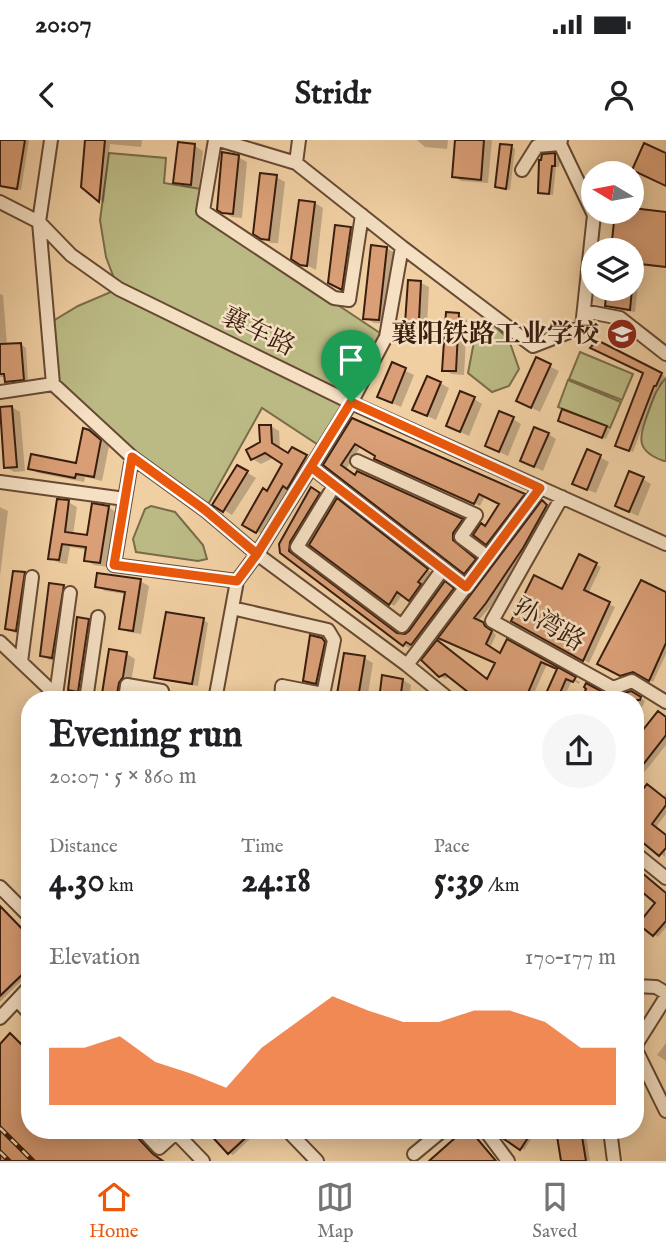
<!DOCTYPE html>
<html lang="en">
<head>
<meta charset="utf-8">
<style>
  body { margin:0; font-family:"IM FELL English","Noto Serif SC",serif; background:#f6f6f6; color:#202124; height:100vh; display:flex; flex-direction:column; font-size:26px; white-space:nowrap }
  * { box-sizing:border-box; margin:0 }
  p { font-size:23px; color:#757577 }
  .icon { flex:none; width:38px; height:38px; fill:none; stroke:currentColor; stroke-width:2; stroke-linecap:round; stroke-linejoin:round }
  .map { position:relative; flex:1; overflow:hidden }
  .details { position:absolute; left:21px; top:551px; width:623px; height:448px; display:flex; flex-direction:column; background:#fff; border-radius:28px; box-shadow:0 4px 18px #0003 }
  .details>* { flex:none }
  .needle { width:46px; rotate:280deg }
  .tools { position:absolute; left:581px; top:21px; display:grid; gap:14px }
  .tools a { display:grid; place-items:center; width:63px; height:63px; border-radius:50%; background:#fff; box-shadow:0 4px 18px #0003; font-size:35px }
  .pin { position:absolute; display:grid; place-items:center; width:60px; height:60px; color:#fff; margin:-72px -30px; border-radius:50% 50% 50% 0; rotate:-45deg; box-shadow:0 0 7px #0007 }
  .pin .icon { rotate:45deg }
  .round { display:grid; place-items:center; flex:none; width:74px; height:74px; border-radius:37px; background:#f6f6f6 }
  .head { display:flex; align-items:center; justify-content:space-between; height:119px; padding:0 28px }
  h1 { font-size:38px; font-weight:700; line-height:52px }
  .metrics { display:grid; grid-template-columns:repeat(3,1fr); gap:10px; height:119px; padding:7px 28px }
  .metrics div { display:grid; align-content:center }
  .metrics b { font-size:35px; font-weight:700 }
  .metrics small { font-size:19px; font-weight:400 }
  .metrics p { font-size:19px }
  .chart { height:196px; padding:14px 28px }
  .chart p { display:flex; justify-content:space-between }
  .chart svg { width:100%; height:126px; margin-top:7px; fill:#ea580c; opacity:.7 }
  .status { display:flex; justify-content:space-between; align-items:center; height:49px; padding:0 35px; background:#fff; direction:ltr }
  .status svg { height:19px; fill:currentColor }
  header { display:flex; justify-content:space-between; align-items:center; height:91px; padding:0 28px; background:#fff; font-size:32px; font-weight:700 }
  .tab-bar { display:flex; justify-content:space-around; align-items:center; height:98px; border-top:2px solid #e0e0e0; background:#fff; font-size:19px; color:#757577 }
  .tab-bar a { display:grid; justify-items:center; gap:4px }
  .tab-bar .current { color:#ea580c }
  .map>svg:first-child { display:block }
  .green { fill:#bbba84; stroke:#7a6c49; stroke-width:2 }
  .shadow { fill:#0003 }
  .building { fill:#da9f77; stroke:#391d0e; stroke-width:2 }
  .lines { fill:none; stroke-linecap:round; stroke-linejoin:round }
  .minor-casing { stroke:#674a33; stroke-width:16 }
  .minor { stroke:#f5e0c3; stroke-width:12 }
  .rail-casing { stroke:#391d0e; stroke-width:5 }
  .rail { stroke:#f5e0c3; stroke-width:2.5; stroke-dasharray:8; stroke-linecap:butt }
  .route-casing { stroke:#fff; stroke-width:14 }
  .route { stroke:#ea580c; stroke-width:9 }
  .labels { text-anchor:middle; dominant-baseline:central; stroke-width:5; stroke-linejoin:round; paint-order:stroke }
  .street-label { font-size:26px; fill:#391d0e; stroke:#f5e0c3 }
  .poi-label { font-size:26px; font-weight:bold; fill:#391d0e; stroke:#f5e0c3; text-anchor:end }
</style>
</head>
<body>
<div class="status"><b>20:07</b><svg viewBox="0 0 49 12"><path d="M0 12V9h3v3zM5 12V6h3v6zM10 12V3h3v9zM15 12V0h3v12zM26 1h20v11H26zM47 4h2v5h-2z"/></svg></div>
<header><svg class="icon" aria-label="back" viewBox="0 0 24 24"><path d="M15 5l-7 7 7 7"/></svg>Stridr<svg class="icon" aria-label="person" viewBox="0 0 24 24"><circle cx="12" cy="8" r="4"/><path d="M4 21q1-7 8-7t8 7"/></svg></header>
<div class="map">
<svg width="666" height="1021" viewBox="0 0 666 1021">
  <rect width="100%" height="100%" fill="#f0cfa3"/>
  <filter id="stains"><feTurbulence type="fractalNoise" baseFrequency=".00286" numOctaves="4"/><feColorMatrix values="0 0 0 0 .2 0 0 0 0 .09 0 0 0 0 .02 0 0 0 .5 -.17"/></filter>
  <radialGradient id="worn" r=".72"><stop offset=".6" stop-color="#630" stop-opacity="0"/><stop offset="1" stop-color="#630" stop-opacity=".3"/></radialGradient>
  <path class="green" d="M109 13 166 18 164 43 201 49V74L386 197 323 308 262 268 205 370 132 317 53 244 48 184 78 166 118 149 106 117 100 80Z
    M489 180 509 200 519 229 509 246 492 252 468 233 477 186Z
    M580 212 633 234 622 260 569 239Z
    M666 238V321H664C635 311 639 298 648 273 653 260 656 248 666 238Z
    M568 240 621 262 610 288 558 267Z
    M151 366 175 372 203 405 207 419 198 421 136 412 133 399 145 369Z"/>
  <path class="shadow" d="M0 0H29L21 50 0 46Z
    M87 0H142L141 7 110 4 104 63 83 46Z
    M417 0H448L447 9 425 7Z
    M457 0H492L488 43 461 41 454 36Z
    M195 6 203 11 199 48 184 47 175 42Z
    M511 7 515 9 510 50 501 48 497 46Z
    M554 15 560 20 559 27H556L553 55 543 54 540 52Z
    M238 17 247 22 242 78 232 77 218 69Z
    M276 37 285 42 278 103H271L255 93Z
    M315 63 323 68 316 130 293 118Z
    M632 70 666 74V128L640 125 635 172 613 168 607 165 609 149H632V110H613L617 72Z
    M351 89 359 93 350 153 338 147Z
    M386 108 395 113 387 184 374 183 365 178Z
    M421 143 429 147 426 203 415 202 406 197Z
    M0 154 3 155 7 205 20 204 26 208 28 242 12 244 7 241 6 237H0Z
    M459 175 467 180 464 235 452 234 444 230Z
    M597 202 665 236 660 247 658 246 633 312 620 307 645 233Z
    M537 220 559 231 540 272 526 265Z
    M393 225 414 235 401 267 388 261Z
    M440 243 449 248 436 280 414 270Z
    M474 259 482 264 469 296 456 290Z
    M12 267 20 272 25 331 14 332 6 327Z
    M513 279 521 284 508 316 495 310Z
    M353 281 529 358 493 406 475 395 486 388 501 364 485 356 480 366 381 321 377 315 361 306 346 329 356 337 467 383 458 396V405L480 423 470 436 325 325Z
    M563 282 606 288 610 290 606 299Z
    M271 286 279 291 280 310 289 315 292 309 314 321 265 396 244 384 267 353 284 323 275 317 261 324 253 319 248 310 262 303Z
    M89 291 109 306 102 341 85 337 84 342 38 333 30 328 77 325Z
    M548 294 556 299 543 331 522 321Z
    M587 311 609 322 596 353 583 348Z
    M238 327 256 338 232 375 215 364Z
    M643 339 651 344 638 376 625 370Z
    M312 350 324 357 294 406V416L398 495 405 496 450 447 458 453 417 507 412 504 409 508 404 505 282 412Z
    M68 362 77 367 73 395 89 397 108 367 116 372 109 427 94 425 86 420 87 410 70 407 67 424 59 423 50 418Z
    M342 363 432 433 422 446 425 448 415 462 403 454 394 466 390 463Z
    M542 363 551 369 528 411 491 466 478 481 488 487 496 495 490 508 501 515 508 502 547 524 531 560H481L451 536 445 539 440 536 424 520 488 541 497 523 445 500Z
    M0 367 8 371 0 436Z
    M579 416 601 427 588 454 615 467 589 523 513 481 562 452Z
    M24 434 32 439 24 494 15 493 6 488Z
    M140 441 149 446 141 494 129 492 121 488 126 454 105 451 97 446Z
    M63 447 72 451 61 522 50 520 41 515Z
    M666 452V514L653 542 639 534 626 538 599 523Z
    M88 480 97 485 87 555 78 554 70 549Z
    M203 480 208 483 198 546 162 540 156 537Z
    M322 499 331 505 325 547 313 545 304 540Z
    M127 514 135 519 131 542 125 560H103Z
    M364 518 373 523 367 560 348 558 339 553Z
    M559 530 580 542 579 544 572 540 563 560H545Z
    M403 540 411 545 409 560H380Z
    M589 548 612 559 631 553 645 561 635 582V560H609L602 557 601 560H583Z
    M666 577V605L635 644V603Z
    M666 653V674L656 687 666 696 665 717 635 694Z
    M666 753V787L658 797 640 784Z
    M0 767 30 797V832L0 862Z
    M666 903V921L657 915Z
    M156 990H163L167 994 164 997Z
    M248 990 253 996 233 1015 229 1013Z
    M498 990H533L536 992 524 1010Z
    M558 990H585L590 1021H563Z"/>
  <path class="building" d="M0 0H25L17 49 0 46Z
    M85 0H105L99 62 81 47Z
    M455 0H484L481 40 452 37Z
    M178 2 195 4 191 45 173 43Z
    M644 3 666 13V46L632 30Z
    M500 4 512 5 506 49 495 47Z
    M222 12 239 15 233 74 222 73 217 70Z
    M555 13V26H552L549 54 538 53 539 20H541L542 14Z
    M260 33 277 35 269 100 261 99 253 94Z
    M299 60 315 62 307 126 300 125 291 119Z
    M632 68 666 72V127L632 123V110H611L615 72H632Z
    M335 85 351 87 342 150 328 143Z
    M371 105 387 107 379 180 363 179Z
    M408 140 421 141 418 199 404 198Z
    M607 149H632L630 170 605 166Z
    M446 172 459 173 456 231H442Z
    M597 200 662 233 656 246H654L629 311 615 306 643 233 590 208Z
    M21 203 24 240 5 242 4 234H0V204Z
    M536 217 551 224 531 268 516 261Z
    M392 222 406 228 392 263 377 257Z
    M427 236 441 242 427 276 412 270Z
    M460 251 475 257 460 292 446 286Z
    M12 266 17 327 4 328 0 267Z
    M562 269 607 286 602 298 558 281Z
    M499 271 514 277 499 312 485 306Z
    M352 278 525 354 486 405 473 395 481 383 485 386 499 364 479 354 474 364 374 319 375 316 355 304 341 325 355 335 357 331 463 379 453 393V400L476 419 464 434 323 325Z
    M259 285H271L272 303 288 313 292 307 307 315 287 349 283 346 256 393 242 385 263 348 267 351 282 324 265 313 251 320 246 310 260 302Z
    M534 287 549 293 534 327 520 321Z
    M83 288 89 290 101 300 94 337 76 334 75 338 28 329 31 314 76 323Z
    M587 309 601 315 587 350 572 344Z
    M237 325 248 331 223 372 212 365Z
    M629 331 644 337 629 372 615 366Z
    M311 347 320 353 290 402 289 411 397 493 405 494 409 491 445 441 454 448 411 505 406 502 403 506 280 413 279 404Z
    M337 358 428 429 418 442 421 444 409 461 397 452 389 465 309 405Z
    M57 359 69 360 65 392 87 395 92 363 109 366 100 423 84 421 86 407 62 404 59 420 48 419Z
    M542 360 547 365 523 408 486 463 474 478 483 482 485 486 492 491 486 504 500 513 507 499 576 537 573 542 566 539 557 560H543L557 529 541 522 525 560H478L445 534 439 537 421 520 437 500 487 539 495 523 438 498Z
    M579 414 597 423 584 450 610 462 583 521 511 481 534 435 562 449Z
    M13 431 25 432 16 491 5 489Z
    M97 433 141 439 133 491 119 489 125 452 95 447Z
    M641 440 666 452V503L649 541 633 532 620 536 597 524Z
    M49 443 64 445 52 518 40 516Z
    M166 472 204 478 192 544 154 538Z
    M77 477 89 479 78 552 68 550Z
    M310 495 322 498 325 502 316 544 303 541Z
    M109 509 127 512 123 537 119 543 116 560H101Z
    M344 513 365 516 358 558 337 554Z
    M382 535 403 539 400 560H379Z
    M586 543 612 557 631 551 641 557 640 560H606L597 556 595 560H581L586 549 584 547Z
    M658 571 666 577V595L635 635V600Z
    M647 644 666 659V665L652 684 666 695V708L659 716 635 696V660Z
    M635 727 666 753V781L653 796 638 784 655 763 635 746Z
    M0 766 30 797V827L0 856Z
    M10 893 21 904 30 895V990H133L136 996 153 1014 163 1021H0V904Z
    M206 990H254L228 1014Z
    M464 990H470L496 1021H429Z
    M496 990H533L520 1010 501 997Z
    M556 990H581L586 1021H561Z"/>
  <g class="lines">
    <g class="minor-casing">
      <path id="minor" d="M51 0 39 82 53 244 132 317 205 370 257 414 407 525 450 560
        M215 0 203 71 334 158 349 160 362 75
        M296 23 299 0
        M522 30 537 6 560 4
        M0 62 39 82 71 115 119 149 356 265 666 404
        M402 107 533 206 582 187 594 75 560 4 561 0
        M584 171 620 178 666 214
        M0 252 53 244
        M132 317 114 425 237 441
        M357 321 476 375 461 397 488 417
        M311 327 466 447
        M0 342 125 359
        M334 346 297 407 402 486 442 430
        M562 357 492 481 613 548 632 541 666 562
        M232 468 328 490 334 500 322 560
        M0 502 61 560
        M21 522 32 437
        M407 525 540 348
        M56 555 70 453
        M86 560 98 477
        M125 560 127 545 162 551 161 560
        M215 560 237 441 257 414 351 263 386 197 402 107 296 23 219 0
        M281 560 282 546 323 554
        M635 713 666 738
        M0 747 30 777
        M635 846 656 847 666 853
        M666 857 637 903 636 910 666 971
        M17 860 30 846
        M0 878 17 860 30 874
        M142 990 159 1008 179 990
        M287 990 317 1021
        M485 990 508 1021
        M610 990 614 1021
        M176 993 203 1021
        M414 1014 443 990"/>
    </g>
    <use href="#minor" class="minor"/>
    <g class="rail-casing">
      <path id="rail" d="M0 988 33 1021
        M0 1012 9 1021"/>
    </g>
    <use href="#rail" class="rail"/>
  </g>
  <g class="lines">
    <g class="route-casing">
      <path id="route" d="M351 262 257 414 205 370 132 317 114 425 237 441 257 414 311 327 466 447 540 348 351 262"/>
    </g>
    <use href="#route" class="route"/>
  </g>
  <defs>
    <g id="university-disc" transform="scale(1.575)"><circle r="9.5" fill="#8f2418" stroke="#f5e0c3"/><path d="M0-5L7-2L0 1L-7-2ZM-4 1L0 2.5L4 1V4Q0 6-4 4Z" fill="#fff"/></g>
  </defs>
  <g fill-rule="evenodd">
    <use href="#university-disc" x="622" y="194"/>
  </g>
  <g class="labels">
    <g class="street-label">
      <text transform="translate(258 192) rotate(26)">襄车路</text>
      <text transform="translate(549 485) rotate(31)">孙湾路</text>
    </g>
    <g class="poi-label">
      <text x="599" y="194">襄阳铁路工业学校</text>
    </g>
  </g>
  <rect width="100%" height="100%" filter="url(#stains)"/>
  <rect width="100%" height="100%" fill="url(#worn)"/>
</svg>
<div class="tools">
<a><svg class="needle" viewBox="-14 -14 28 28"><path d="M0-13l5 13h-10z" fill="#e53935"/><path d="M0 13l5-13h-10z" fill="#757577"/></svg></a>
<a><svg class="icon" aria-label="layers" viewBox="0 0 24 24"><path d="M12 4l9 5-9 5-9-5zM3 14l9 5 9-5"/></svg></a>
</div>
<div class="pin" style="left:351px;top:262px;background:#1e9e55"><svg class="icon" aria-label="arrive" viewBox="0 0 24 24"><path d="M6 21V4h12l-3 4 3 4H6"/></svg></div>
<section class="details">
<div class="head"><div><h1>Evening run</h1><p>20:07 · 5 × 860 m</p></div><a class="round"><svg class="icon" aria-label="share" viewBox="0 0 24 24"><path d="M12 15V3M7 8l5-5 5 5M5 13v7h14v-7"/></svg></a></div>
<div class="metrics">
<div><p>Distance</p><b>4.30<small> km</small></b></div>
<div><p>Time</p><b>24:18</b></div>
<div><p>Pace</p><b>5:39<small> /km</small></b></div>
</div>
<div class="chart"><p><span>Elevation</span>170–177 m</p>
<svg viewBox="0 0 160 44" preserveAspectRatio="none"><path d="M0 44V24L10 24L20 20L30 29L40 33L50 38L60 24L70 15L80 6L90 11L100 15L110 15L120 11L130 11L140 15L150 24L160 24V44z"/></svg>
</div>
</section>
</div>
<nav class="tab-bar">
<a class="current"><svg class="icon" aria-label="home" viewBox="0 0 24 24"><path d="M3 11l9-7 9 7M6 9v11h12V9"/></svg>Home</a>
<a><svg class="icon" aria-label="map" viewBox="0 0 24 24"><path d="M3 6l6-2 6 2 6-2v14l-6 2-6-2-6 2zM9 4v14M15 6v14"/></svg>Map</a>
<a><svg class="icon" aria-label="saved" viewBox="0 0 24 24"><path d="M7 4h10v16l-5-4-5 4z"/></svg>Saved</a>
</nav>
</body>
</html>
